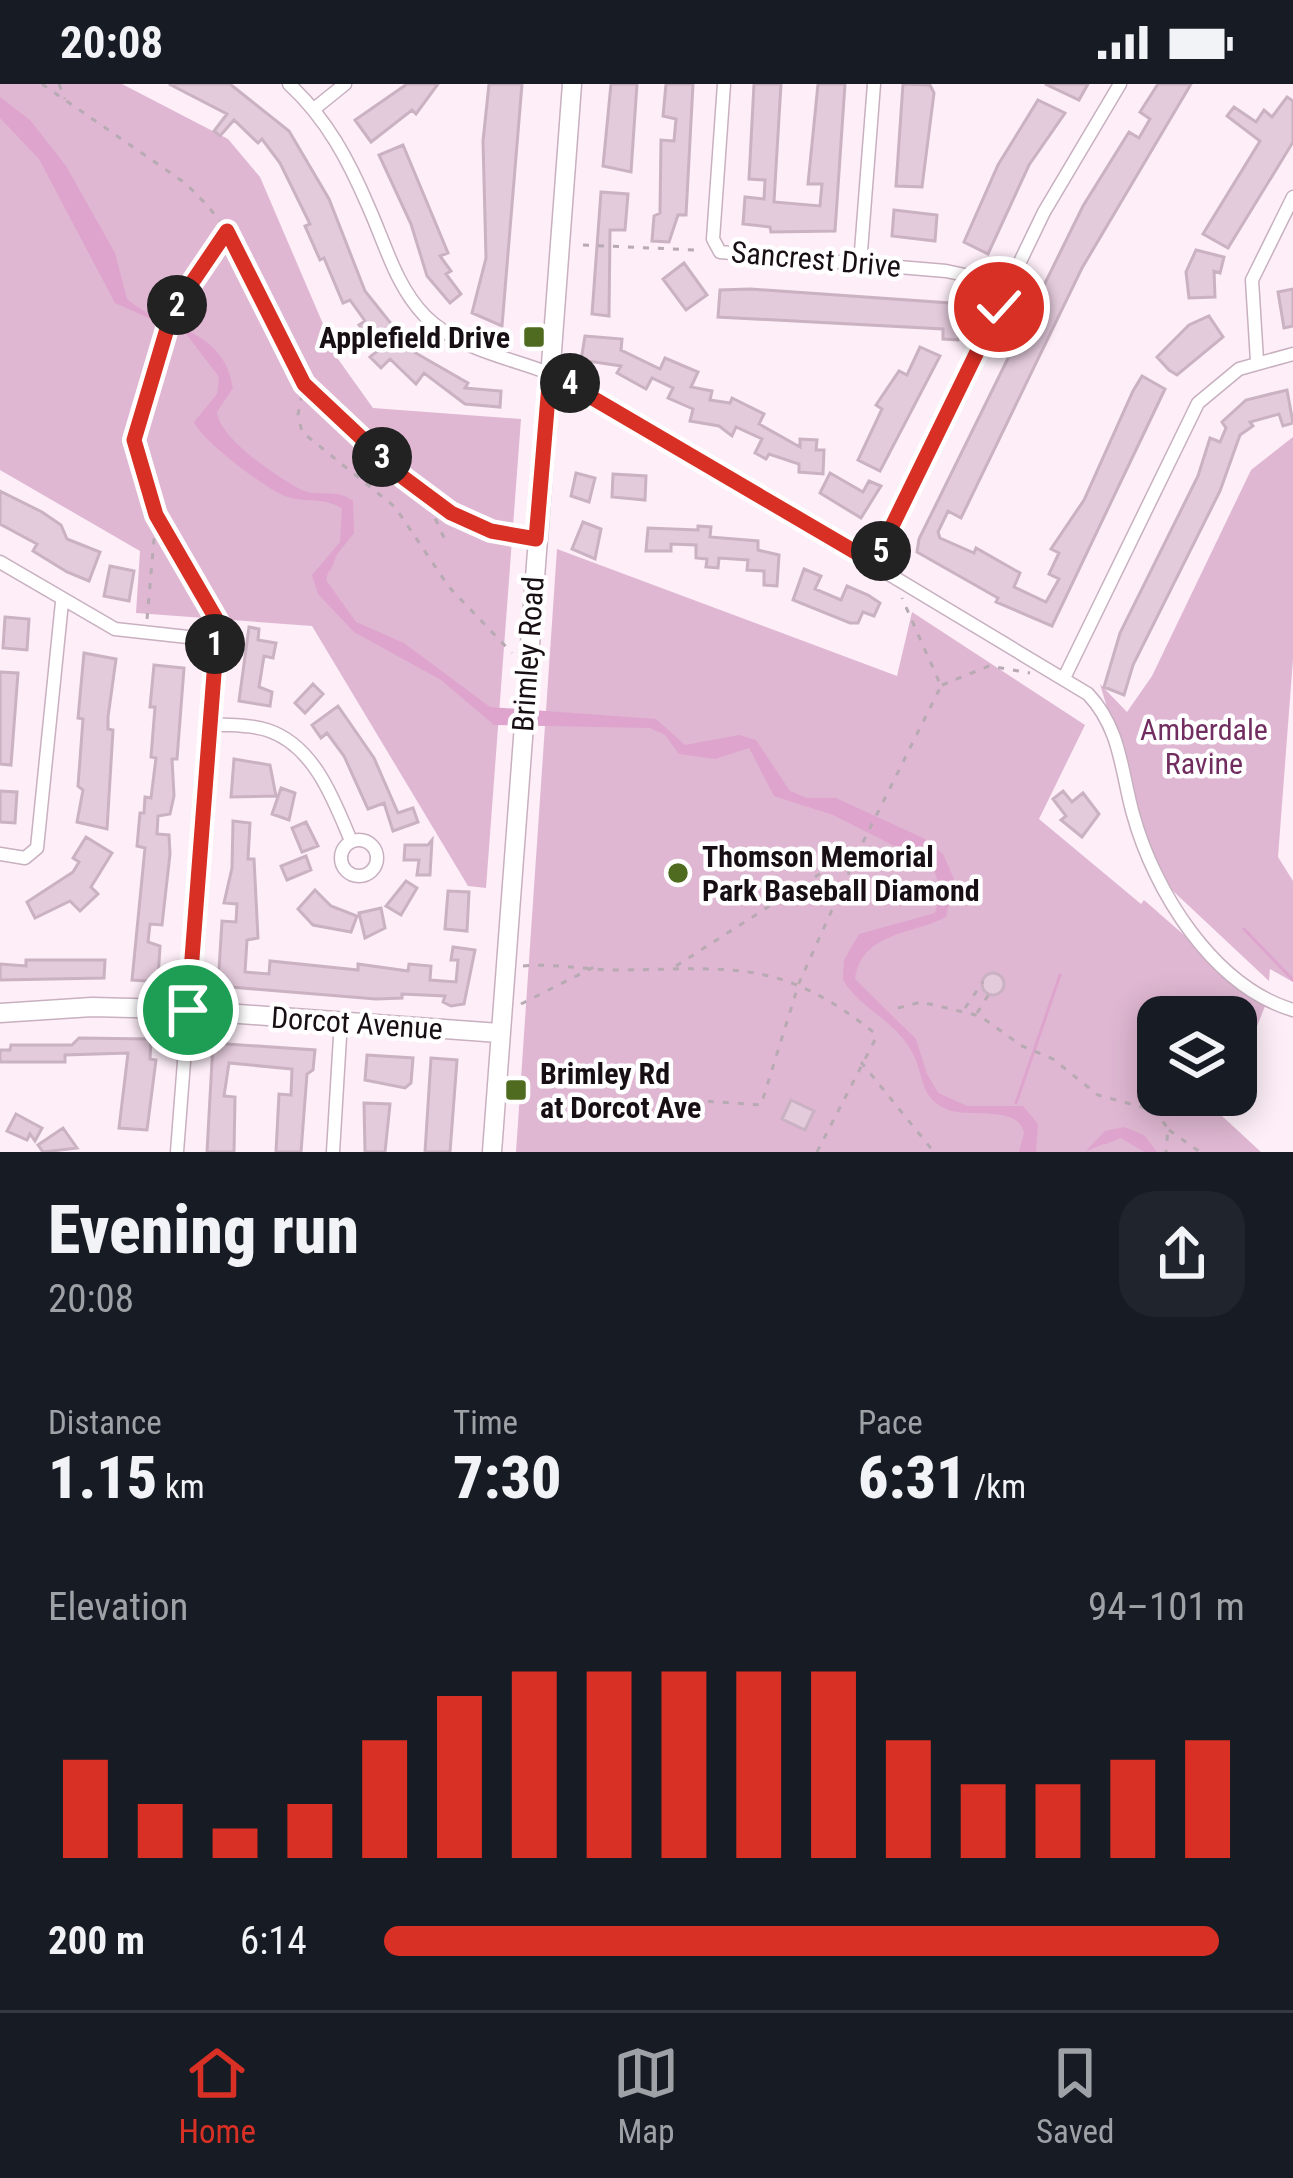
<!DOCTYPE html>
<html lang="en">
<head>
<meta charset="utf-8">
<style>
  body { margin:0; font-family:"Roboto Condensed",sans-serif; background:#20242c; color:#f1f3f6; height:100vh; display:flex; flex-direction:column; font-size:45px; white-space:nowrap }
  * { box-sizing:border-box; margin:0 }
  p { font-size:39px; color:#9ea1a6 }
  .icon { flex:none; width:66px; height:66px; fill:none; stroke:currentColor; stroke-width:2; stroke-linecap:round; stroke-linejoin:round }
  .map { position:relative; height:1068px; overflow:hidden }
  .sheet { display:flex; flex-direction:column; background:#171b24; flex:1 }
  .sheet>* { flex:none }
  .fabs { position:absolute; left:1137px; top:912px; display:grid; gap:24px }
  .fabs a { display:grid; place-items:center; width:120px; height:120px; border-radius:24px; background:#171b24; box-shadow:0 6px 30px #0003; font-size:60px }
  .pin { position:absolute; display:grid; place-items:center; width:102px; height:102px; color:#fff; margin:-51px; border:6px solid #fff; border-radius:50%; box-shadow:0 3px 12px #0007 }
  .km { position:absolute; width:60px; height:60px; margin:-30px; border-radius:50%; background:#222; color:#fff; font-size:33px; line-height:60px; text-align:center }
  .round { display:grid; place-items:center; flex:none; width:126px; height:126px; border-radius:36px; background:#20242c }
  .headline { display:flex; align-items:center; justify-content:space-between; height:204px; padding:0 48px }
  h1 { font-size:66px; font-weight:800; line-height:90px }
  .figures { display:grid; grid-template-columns:repeat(3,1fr); gap:18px; height:204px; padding:12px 48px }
  .figures div { display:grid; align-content:center }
  .figures b { font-size:60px; font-weight:800 }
  .figures small { font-size:33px; font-weight:400 }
  .figures p { font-size:33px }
  .chart { height:336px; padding:24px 48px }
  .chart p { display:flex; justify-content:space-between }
  .chart svg { width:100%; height:216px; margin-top:12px; stroke:#d93025; stroke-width:6 }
  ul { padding:0 48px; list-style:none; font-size:39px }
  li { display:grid; grid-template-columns:192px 144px 1fr; align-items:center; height:90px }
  li i { height:30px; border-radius:15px; background:#d93025 }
  .status { display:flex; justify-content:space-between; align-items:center; height:84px; padding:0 60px; background:#171b24; direction:ltr }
  .status svg { height:33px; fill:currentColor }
  .dock { display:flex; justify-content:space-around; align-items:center; height:168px; border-top:3px solid #363941; background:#171b24; font-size:33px; color:#9ea1a6 }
  .dock a { display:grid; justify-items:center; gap:6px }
  .dock .on { color:#d93025 }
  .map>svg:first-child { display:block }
  .green { fill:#dfb7d2 }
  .water { fill:#dea4cd }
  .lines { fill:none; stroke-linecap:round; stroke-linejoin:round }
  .stream { stroke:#dea4cd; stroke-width:3 }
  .building { fill:#e4cbdc; stroke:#cab2c2; stroke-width:3 }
  .lane-casing { stroke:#c8b0c0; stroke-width:9 }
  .street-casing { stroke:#c8b0c0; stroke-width:15 }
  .secondary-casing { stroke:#c8b0c0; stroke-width:21 }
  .path { stroke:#b7aab2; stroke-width:3; stroke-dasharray:6 9; stroke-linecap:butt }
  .lane { stroke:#fff; stroke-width:6 }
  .street { stroke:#fff; stroke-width:12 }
  .secondary { stroke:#fff; stroke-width:18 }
  .route-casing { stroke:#fff; stroke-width:24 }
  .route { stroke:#d93025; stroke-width:15 }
  .poi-dot { fill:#4f6b1f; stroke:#fff; stroke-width:4.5 }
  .labels { text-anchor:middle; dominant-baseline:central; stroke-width:9; stroke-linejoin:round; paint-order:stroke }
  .street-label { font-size:30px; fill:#170f14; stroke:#fff }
  .poi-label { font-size:30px; font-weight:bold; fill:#170f14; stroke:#fff; text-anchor:start }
  .park-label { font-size:30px; fill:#712d60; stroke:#fff }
</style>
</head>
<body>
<div class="status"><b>20:08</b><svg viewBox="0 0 49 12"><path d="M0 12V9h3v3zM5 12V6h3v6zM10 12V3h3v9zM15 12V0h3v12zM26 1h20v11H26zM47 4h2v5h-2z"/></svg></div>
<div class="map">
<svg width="1293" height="1068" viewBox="0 0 1293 1068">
  <rect width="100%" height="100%" fill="#fdeef8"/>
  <path class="green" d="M0 0H122L228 55 260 93 338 275 373 324 521 335 486 804 468 802 312 542 136 529 140 467 0 386Z
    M1293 353V575L1278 773 1293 797V898L1270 885 1269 897 1157 792 1100 600 1127 628 1152 592 1251 386Z
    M557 465 897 592 912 528 1085 641 1039 735 1141 820 1144 816 1265 922 1236 996V933H1158V1011H1230L1222 1032 1261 1068H516Z"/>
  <path class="water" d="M0 13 30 36 66 82 115 169 127 215C162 246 223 241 233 304L217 328C219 354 276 392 298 404 316 415 335 403 353 417L354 449 331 478 326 496 356 538 404 559 490 623 656 635 685 661 739 651 756 656 790 707 807 714H836L923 754 943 770 954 795 946 833C911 851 862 848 855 895L916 955 932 1006 967 1022H1023L1038 1040 1036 1068H1019L1024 1049C1018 1019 967 1036 944 1024 919 1011 924 991 913 970 898 938 859 924 843 896L844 876 859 850 935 829 941 806 932 781 833 731 774 712 749 664 715 675 679 670 665 651 650 644 494 641 441 596 354 548 318 510 312 491 340 458 342 425C327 413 306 419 288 413 269 408 200 355 194 338L217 310 219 293 187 251 115 219 39 75 0 34Z
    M1124 1043 1144 1051 1157 1068H1144L1119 1053 1085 1068 1105 1047Z"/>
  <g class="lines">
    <path class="stream" d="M329 486 334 474
      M1244 845 1293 896
      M926 991 937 1010
      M1016 1019 1060 891
      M1104 1059 1119 1053"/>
  </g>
  <path class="building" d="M169 0H230L289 47 329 115 365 207 404 256 400 260 468 299 465 304 501 307 500 323 465 320 424 289 416 300 390 275 381 284 370 273 376 268 359 241 365 237 350 216 343 219 324 174 320 176 305 142 310 140 280 79 262 55 258 59 234 36 220 52 214 47 227 30Z
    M407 0H438L416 30 412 26 371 58 355 36Z
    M489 0H522L502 242 472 229 486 174 483 57Z
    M611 0H637L631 88 603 82Z
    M666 0H693L686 131H678L669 158 652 157 654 132 660 129 661 56 674 57 676 35 663 32Z
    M754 0H781L774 118 820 122 822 100H808L818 0H845L835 147 771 148 770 143 743 140 745 113 764 115 765 96 749 95Z
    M903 0 930 1 934 9 922 103 896 102Z
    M1045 0H1088L1079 16Z
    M1158 0H1191L1082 184 961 434 948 427 938 448 940 454 974 469 976 464 1020 489 1014 503 1046 518 1059 495 1049 490 1059 469 1051 465 1084 416 1133 307 1142 292 1165 305 1052 542 996 518 998 514 917 468 919 455 1083 122 1129 48 1139 54 1150 35 1140 28Z
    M1287 13 1293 17V58L1228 164 1203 150 1260 57 1227 32 1234 23 1256 38 1264 26 1272 33Z
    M1038 16 1065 29 1029 81 988 170 964 158 998 81Z
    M403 61 448 169 440 172 451 187 446 190 461 210 450 219 427 192 411 140 379 71Z
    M601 108 628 110 625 146H610L609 232 592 230Z
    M894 126 937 131 935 157 892 152Z
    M1196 166 1224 173 1220 189 1214 187 1215 213 1189 214 1186 188Z
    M684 179 707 211 686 226 663 195Z
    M750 205 964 220 962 238 958 256 943 255V245L718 233 720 206Z
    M1293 205V242L1284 244 1278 208Z
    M1209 232 1223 253 1177 291 1169 286 1157 273 1189 241Z
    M585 252 622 255 621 266 660 285 665 274 698 288 691 303 712 307 710 316 730 319 732 314 764 330 759 340 800 363V355L817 356 816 366H824L823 390 799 388V380L769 370 766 375 755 369 762 355 736 343 732 352 719 342 690 337 693 325 668 314 673 304 652 294 646 305 617 289 621 282 581 276Z
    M920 263 940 272 880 387 858 376 882 325 876 321 899 287 907 291Z
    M1287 306 1293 339 1283 342 1279 330 1250 338 1253 342 1240 351 1220 407 1133 581 1124 611 1104 603 1120 549 1198 392 1210 354 1220 358 1226 344 1222 338 1246 316Z
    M576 389 595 394 589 418 571 412Z
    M830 389 863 408 869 397 881 402 861 434 820 409Z
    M613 390 646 392 645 416 612 413Z
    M0 407 42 428 61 441 67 455 100 468 89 497 67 488 33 467 37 460 0 440Z
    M583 438 601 445 595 475 572 465Z
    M698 442 711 443 710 453 758 457V466L779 471 777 502 764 501V487L747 486 748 476 719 474 718 484 706 483 707 475 696 474V461L671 460V467H646L648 444 698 446Z
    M110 482 134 487 129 517 104 512Z
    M804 485 821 492 815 505 841 516 847 502 868 511 880 519 874 532 863 528 858 539H850L793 516Z
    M5 533 29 535 27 566 3 564Z
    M249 543 259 545 258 556 276 559 273 574 264 572 259 603 272 608 270 622 239 617Z
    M84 569 116 575 108 633V645L113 646 107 745 77 738 83 706 78 702 83 635 78 634Z
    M154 581 184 584 177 675H172L174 712 170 730 158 732 157 750 169 751 170 770 162 841 150 840 148 858 160 862 158 895 146 897 132 896 145 764 137 762 140 729H144L145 713 151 714 156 674 151 673 155 623H150Z
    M0 588 18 589 11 681 0 680Z
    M313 600 323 610 305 629 295 619Z
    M338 622 374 674 398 729 413 724 418 738 393 747 384 719 368 725 344 672 327 649 321 654 312 641Z
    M234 675 270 681 276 712 231 713Z
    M281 704 295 709 289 736 272 730Z
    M0 707 17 708 15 739 0 738Z
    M1063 707 1072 718 1083 709 1099 730 1082 753 1061 736 1066 732 1053 715Z
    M233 737 250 739 248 775H254L258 854 247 856 245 888 269 890 270 877 358 886V880L408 887 409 880 431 882 430 896 456 898 458 876H451L453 863 475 866 464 920 451 922 443 918 445 912 402 910V914L376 915 218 902 222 837 236 838 237 820 224 819 232 784Z
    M306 738 318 762 302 768 292 744Z
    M86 753 112 769 91 803 98 810 80 827 70 817 35 834 27 818 73 788 79 778 73 774Z
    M432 756 430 791H417L419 776H404L405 761H428Z
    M306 772 311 786 287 796 281 782Z
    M406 797 417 804 401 831 386 822Z
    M315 806 331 822 357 832 351 848 313 841 298 825Z
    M448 807 469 808 467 847 445 845Z
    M381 824 385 844 365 854 359 829Z
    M26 876H105L104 894 0 896V880L26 882Z
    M982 900a11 11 0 1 1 22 0a11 11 0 1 1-22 0Z
    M79 954 151 955 150 975 156 976 147 1046 119 1044 128 969 65 971V978H0V966H10L11 961H72Z
    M213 959 315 966 313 986 307 990 301 1068H276L279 1010 291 1011 292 985 229 979 224 1012 235 1013 234 1068H207Z
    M367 971 413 974 411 999 405 1004 365 996Z
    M431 974 457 976 450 1068H425Z
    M791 1016 814 1027 805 1046 782 1035Z
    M364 1019 390 1020 385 1068H365Z
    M16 1030 42 1044 35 1057 30 1050 27 1056 7 1047Z
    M63 1044 77 1064 43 1068 38 1061Z"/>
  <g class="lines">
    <g class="lane-casing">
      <path id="lane" d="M340 333C399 390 450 441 533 455"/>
    </g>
    <g class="street-casing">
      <path id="street" d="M289 0C327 35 349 77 369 124 386 162 396 202 425 232 463 270 522 275 568 297L1088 610C1121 645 1121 687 1133 730 1154 807 1213 902 1293 926
        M724 0 713 155 720 168 946 187 979 194 1006 209
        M314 25 345 0
        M860 180 874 0
        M1257 277 1252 196 1293 113
        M0 478 115 545 215 556
        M875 479 1044 128 1120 0
        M1065 592 1198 319 1239 285 1293 270
        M210 640C228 642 249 640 267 646 314 661 334 716 351 757
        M341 774a18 18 0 1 1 36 0a18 18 0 1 1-36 0Z
        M0 770 25 774 37 764 62 518
        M177 1068 218 538
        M333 1068 341 936"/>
    </g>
    <g class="secondary-casing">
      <path id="secondary" d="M0 929 92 923 172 925 499 949
        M492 1068 572 0"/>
    </g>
    <path class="path" d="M42 0 185 99 208 122 227 147 304 300 298 331 302 348 395 423 449 503 512 569
      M59 0 65 15
      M583 161 696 166
      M306 301 334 327
      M429 421 445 456
      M213 529 156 431 134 356 173 228 226 149
      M147 535 156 433
      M942 601 989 582 1030 589
      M523 882C559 879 590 887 625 886 737 884 784 876 877 951
      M676 882 860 764 941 602 902 514
      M521 920 594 883
      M898 924 921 918 980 932 1022 962 1053 975 1098 1011 1156 1027 1168 1045 1166 1068
      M965 924 983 898
      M977 929 989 910
      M861 978 934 1068
      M663 1014 761 1021 799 899 859 766
      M1169 1046 1200 1068
      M817 1068 879 948"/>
    <use href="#lane" class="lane"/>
    <use href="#street" class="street"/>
    <use href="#secondary" class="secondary"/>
  </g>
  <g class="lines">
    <g class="route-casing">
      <path id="route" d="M188 926 218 538 156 431 134 356 172 228 227 147 304 300 404 394 451 429 491 447 536 455 550 289 874 479 999 223"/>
    </g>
    <use href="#route" class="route"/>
  </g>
  <g class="poi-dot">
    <rect x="522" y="241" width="24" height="24" rx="6"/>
    <circle cx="678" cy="789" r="12"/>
    <rect x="504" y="994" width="24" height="24" rx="6"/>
  </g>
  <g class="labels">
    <g class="street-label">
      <text transform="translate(816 175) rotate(5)">Sancrest Drive</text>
      <text transform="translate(528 570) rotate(-86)">Brimley Road</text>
      <text transform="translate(357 939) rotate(4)">Dorcot Avenue</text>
    </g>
    <g class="poi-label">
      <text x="510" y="253" text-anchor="end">Applefield Drive</text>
      <text x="702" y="772">Thomson Memorial<tspan x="702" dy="34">Park Baseball Diamond</tspan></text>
      <text x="540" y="989">Brimley Rd<tspan x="540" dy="34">at Dorcot Ave</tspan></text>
    </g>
    <g class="park-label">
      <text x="1204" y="645">Amberdale<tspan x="1204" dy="34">Ravine</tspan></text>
    </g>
  </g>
</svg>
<div class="fabs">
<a><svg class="icon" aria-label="layers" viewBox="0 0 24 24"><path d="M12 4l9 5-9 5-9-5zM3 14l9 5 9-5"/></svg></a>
</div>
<div class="pin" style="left:188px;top:926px;background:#1e9e55"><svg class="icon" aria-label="arrive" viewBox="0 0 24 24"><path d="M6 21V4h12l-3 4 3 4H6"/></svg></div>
<div class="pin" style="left:999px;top:223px;background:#d93025"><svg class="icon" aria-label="check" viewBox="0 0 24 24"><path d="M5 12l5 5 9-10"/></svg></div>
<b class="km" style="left:215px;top:560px">1</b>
<b class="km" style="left:177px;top:221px">2</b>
<b class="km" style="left:382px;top:373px">3</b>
<b class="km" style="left:570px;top:299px">4</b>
<b class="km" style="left:881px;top:467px">5</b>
</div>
<section class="sheet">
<div class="headline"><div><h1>Evening run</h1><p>20:08</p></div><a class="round"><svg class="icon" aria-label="share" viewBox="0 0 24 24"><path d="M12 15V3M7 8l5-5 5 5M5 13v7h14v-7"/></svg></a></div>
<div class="figures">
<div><p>Distance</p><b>1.15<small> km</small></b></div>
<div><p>Time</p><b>7:30</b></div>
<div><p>Pace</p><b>6:31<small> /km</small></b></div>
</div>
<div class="chart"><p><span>Elevation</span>94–101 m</p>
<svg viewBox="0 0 160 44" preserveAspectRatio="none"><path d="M5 44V24M15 44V33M25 44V38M35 44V33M45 44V20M55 44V11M65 44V6M75 44V6M85 44V6M95 44V6M105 44V6M115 44V20M125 44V29M135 44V29M145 44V24M155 44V20"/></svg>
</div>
<ul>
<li><b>200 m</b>6:14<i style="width:97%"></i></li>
</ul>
</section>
<nav class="dock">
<a class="on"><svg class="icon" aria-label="home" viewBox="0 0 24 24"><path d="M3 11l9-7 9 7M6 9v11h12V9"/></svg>Home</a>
<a><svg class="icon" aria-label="map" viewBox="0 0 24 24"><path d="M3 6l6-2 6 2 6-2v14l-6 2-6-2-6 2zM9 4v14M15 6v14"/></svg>Map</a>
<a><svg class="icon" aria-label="saved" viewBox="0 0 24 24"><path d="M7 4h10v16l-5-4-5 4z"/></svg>Saved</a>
</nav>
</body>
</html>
